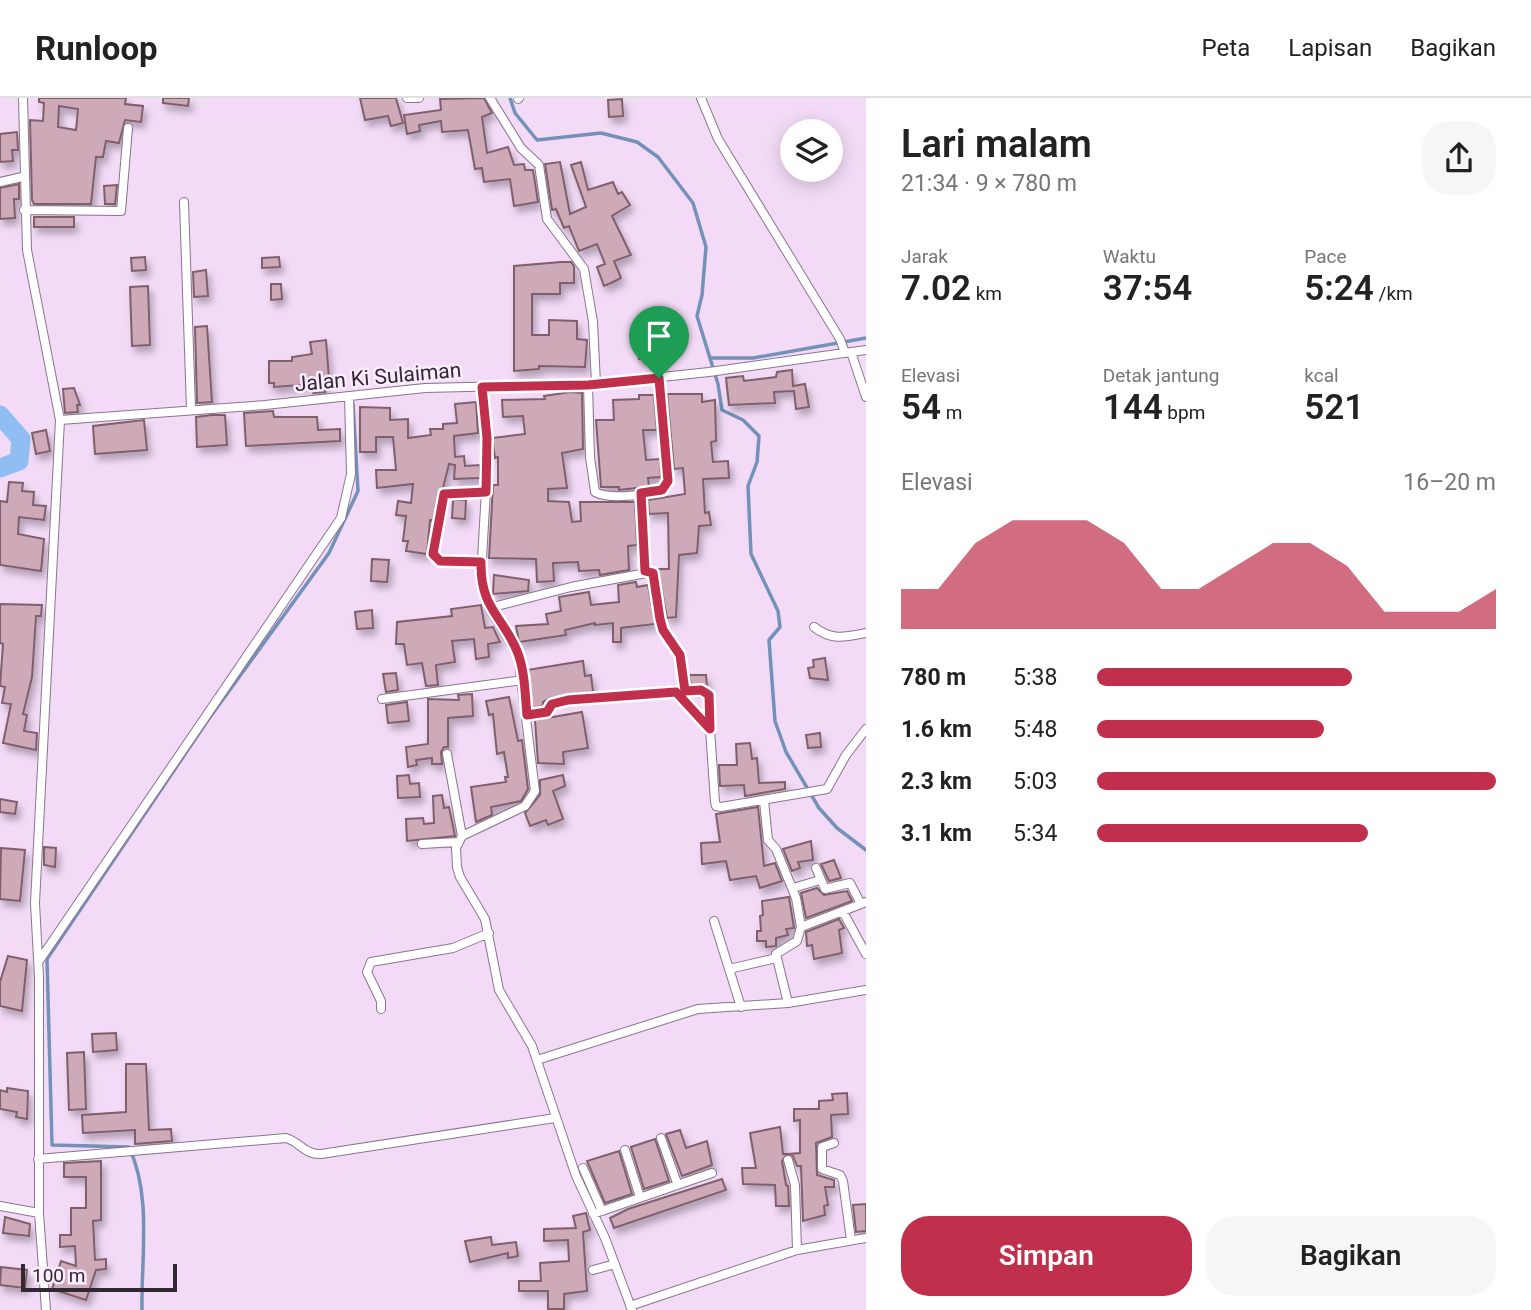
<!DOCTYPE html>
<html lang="id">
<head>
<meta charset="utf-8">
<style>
  body { margin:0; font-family:Roboto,sans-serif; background:#f6f6f6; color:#222; height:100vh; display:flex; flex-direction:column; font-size:26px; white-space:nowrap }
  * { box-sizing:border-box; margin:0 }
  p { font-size:23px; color:#767676 }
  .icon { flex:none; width:38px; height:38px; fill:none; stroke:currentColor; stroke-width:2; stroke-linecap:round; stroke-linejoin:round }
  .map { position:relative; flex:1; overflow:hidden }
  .side { display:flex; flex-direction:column; background:#fff; width:665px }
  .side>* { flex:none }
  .buttons { position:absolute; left:780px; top:21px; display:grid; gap:14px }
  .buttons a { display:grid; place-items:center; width:63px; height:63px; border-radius:50%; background:#fff; box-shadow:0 4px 18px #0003; font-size:35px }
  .scale { position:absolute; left:21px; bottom:18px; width:156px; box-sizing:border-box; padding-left:7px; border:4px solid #322833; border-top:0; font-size:19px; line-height:24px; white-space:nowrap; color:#322833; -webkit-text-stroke:5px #fbecfd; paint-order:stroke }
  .pin { position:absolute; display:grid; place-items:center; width:60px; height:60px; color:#fff; margin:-72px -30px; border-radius:50% 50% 50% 0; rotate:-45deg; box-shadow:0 0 7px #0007 }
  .pin .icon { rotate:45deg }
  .round { display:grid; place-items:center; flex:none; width:74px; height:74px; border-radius:28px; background:#f6f6f6 }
  .summary { display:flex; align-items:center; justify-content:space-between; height:119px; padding:0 35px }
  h1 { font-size:38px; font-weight:600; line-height:52px }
  .figures { display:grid; grid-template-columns:repeat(3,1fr); gap:10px; height:119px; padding:7px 35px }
  .figures div { display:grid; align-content:center }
  .figures b { font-size:35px; font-weight:600 }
  .figures small { font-size:19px; font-weight:400 }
  .figures p { font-size:19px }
  .chart { height:196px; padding:14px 35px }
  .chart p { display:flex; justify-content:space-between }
  .chart svg { width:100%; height:126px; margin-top:7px; fill:#c02f4b; opacity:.7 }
  .action { display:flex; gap:14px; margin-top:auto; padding:14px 35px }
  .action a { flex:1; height:80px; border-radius:28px; background:#c02f4b; color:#fff; font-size:28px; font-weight:600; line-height:80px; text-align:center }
  .action a+a { background:#f6f6f6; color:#222 }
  ul { padding:0 35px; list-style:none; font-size:23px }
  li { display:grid; grid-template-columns:112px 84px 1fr; align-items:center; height:52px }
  li i { height:18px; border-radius:9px; background:#c02f4b }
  header { display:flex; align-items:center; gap:42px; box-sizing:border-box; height:98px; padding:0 35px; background:#fff; border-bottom:2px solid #e0e0e0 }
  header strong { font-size:33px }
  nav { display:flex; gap:38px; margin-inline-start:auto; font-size:24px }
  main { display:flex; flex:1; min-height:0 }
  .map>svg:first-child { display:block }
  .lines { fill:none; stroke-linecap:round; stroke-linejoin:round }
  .stream { stroke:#7491b9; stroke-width:3.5 }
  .river { stroke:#91bef2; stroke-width:19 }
  .building { fill:#cea9b7; stroke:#805f6c; stroke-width:2; fill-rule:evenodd; filter:url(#shadow) }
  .street-casing { stroke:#8a748e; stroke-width:10 }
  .street { stroke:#fff; stroke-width:8 }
  .route-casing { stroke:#fff; stroke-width:14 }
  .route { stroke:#c02f4b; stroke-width:9 }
  .labels { text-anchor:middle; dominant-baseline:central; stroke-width:5; stroke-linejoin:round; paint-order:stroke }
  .street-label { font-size:21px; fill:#322833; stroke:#fbecfd }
</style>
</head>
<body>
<header>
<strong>Runloop</strong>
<nav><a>Peta</a><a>Lapisan</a><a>Bagikan</a></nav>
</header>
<main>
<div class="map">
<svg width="866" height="1212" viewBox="0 0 866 1212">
  <defs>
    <filter id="shadow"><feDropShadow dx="3.5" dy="6" stdDeviation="3.5" flood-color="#0004"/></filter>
  </defs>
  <rect width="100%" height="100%" fill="#f3dbf7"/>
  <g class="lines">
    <path class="stream" d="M510 0 515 15 537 42 601 35 637 44 658 59 693 105 706 149 702 197 697 218 718 286 722 312 743 322 759 338 757 364 748 388 751 456 778 513 780 529 769 542 775 623 786 654 819 710 837 730 866 752
      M711 260H753L866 240
      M142 1212C141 1159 152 1098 129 1049L52 1047 47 861 208 622 329 455 358 393 353 306"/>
    <path class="river" d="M0 317 21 341 19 363 0 370"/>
  </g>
  <path class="building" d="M39 0H126L125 6 143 8 141 24 125 22 119 45 106 43 103 59H96L91 106H34L32 102 30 22 43 23 44 5 39 4ZM59 8 78 11 76 32 58 29Z
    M163 0H189L188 8 163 5Z
    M360 0H396L403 25 391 28 388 18 365 22Z
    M484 0 492 15 482 19 487 55 508 49 514 67 524 66 525 72H533L538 104 514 108 510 81 484 84 482 70 475 71 468 32 442 34 441 23 419 27 420 33 407 36 404 17 441 12 440 1Z
    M622 1 623 18 609 19 608 2Z
    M17 34 18 52H12L13 63 0 64V36Z
    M560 64 570 116 586 109 571 67 581 64 588 92 613 84 618 96 622 94 630 107 612 118 631 157 614 163 621 180 611 185 604 188 597 169 605 166 597 146 579 153 569 128 564 130 556 111 552 112 545 66Z
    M19 86V101H14L15 120 0 121V90Z
    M117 87 115 106H105L104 88Z
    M34 119H74V129H34Z
    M145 159 146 172 132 173 131 160Z
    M279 159 280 169 262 170V160Z
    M561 164H571L574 168V185H560V196H532V237H549V222L577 223V241L587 242 585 269 539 268V271L514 273V168Z
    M206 172 208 198 194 199 193 174Z
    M271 186H281L282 201 271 202Z
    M148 188 150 247 132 248 130 189Z
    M207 228 212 304 197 305 195 229Z
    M326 242 329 281 324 282 325 294 313 295 312 286 274 289V285H269V263H292V259L312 256 310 244Z
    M637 243H648L650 259 639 261Z
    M792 272 793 288 805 286 809 309 796 311 794 293 774 294 775 305 729 307 726 280 743 278 744 283 776 279 777 274Z
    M74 290 80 307H77L78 314 65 315 63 291Z
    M570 294 582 295 583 351 562 355 567 390 548 391V403L569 404 572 424 581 423 580 404H635L637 447 628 448 629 472 600 477 599 472 579 473 578 464 553 465 554 483 537 484 536 461 489 460 493 387H498V359L495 360 492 340 525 336 523 318 503 319 502 302 545 301 544 298Z
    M667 296H702V304L715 302 716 343 711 344 713 364 728 363 729 380 703 381 705 415 709 414 711 427 699 428 697 455 679 457 676 519 667 520 658 471H669L668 415 649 416 648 402 685 396 683 370 674 371Z
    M639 297H654L657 332H643L646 362 660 361 661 379 648 380 649 388 645 389 619 392V389H601L596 322H614L613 302 639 301Z
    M476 304 478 335 454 338 455 359 464 358 465 368 480 367V380L454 381 455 367 449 366 443 390 438 394 433 422H430L427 456 406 453 408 443H403L406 418 396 417 398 403 411 405 413 386 377 390 376 372H396L393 339H376V354H360V309L390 310V322L408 321V340L431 337 430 331H443V326L457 325 455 306Z
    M273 313 274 319H317L318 332 340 331V343L246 348 244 315Z
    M212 317H225L227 347 197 349 196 319Z
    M144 322 147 352 95 356 93 328Z
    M46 332 50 353 36 356 32 335Z
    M9 384 23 385 22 393 34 394 33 407 46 408 44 422 19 419 18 436 44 441 41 473 0 467V403L7 404Z
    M453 402H466L465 421 452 420Z
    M372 461 389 462 387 484 371 483Z
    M494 477 529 482 528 493 493 496Z
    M636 484 637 489 648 487 655 526 621 530V544H613V525L595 527V525L565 532 566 537 519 544 516 528 548 526 546 516 561 513 559 499 589 494 591 507 619 504 618 487Z
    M0 506 42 507 41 518H36L32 579 23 616 27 617 24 633 37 635 36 652 3 645 11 606 2 605 5 589 0 588 3 546 0 545Z
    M481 507 485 530 493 529 500 544 488 546 489 559 476 561 474 541 452 543 455 564 436 567 438 587 426 588 422 565 407 567 404 546H396L397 524 452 518 451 511Z
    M372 512 373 530 357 531 355 514Z
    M825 560 828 582 810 580 808 570 814 569 813 562Z
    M583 563 585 578 591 577 593 594 550 600 543 604V608L531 610 527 572Z
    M396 575 398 592 386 594 383 576Z
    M689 577H706L707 588 691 587Z
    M472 596 473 618 448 620V649H444L441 654 442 666H432V660L416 662 417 667 408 669 406 649 428 646V601L459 602 458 597Z
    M509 599 518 643 522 642 528 691 521 703 491 709 492 717 476 724 471 689 506 684 505 679H508L504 654 497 656 493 616 489 617 486 603Z
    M407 604 409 623 388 625 386 607Z
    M582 614 588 650 563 654 564 666 538 665 535 622Z
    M820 635 821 649 808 650 806 637Z
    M750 645 752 661 757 660 759 685 785 684V691L745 698 744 687 720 688 719 667H737L736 646Z
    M409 677 410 686 419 685 420 699 398 700 397 678Z
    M563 677 565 688 553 693 563 721 548 727 546 722 530 728 525 715 540 697V682Z
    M442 697 444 710 449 709 455 738 407 743 406 721 423 720 424 726 434 725 433 698Z
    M0 701 17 704 15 716 0 714Z
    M758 709 764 768 775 765 782 783 760 790 756 778 730 782 726 763 702 766 701 745 720 744 716 716Z
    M811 743 813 762 798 764 800 770 792 773 783 751Z
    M44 749 56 750 55 769 44 767Z
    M1 750 25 752 20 803 0 801Z
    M834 762 841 780 829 783 821 766Z
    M817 790 824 797 847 793 852 803 806 820 801 795Z
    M789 799 794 830 786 831 788 837 776 840V848L766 849V843H757V833H761L760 818 763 817 762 803Z
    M839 821 844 830 839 832 842 855 814 861 812 847 807 848 806 834Z
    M8 858 27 862 22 913 0 908V884Z
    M116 935 117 952 93 954 92 936Z
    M84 954 86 1011 69 1012 67 955Z
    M126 966H146L149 1032 171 1031 172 1043 135 1046V1032L83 1035 82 1017 126 1014Z
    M7 990 28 993 27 1021 16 1019 17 1014 0 1011V992L7 994Z
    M847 995 848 1016 831 1017 832 1039 816 1045 817 1077 834 1082V1089H825L828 1107 824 1108 825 1117 803 1123 801 1068H797L793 1058 788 1056 800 1055V1022L794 1023V1011H819V1003L833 1002 832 996Z
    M780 1029 783 1056H787L782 1063 786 1087 788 1088 789 1108H776L775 1087 743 1086 742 1070H756L750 1035Z
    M680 1032 686 1050 707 1043 712 1067 682 1078 666 1036Z
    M655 1041 669 1083 644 1091 631 1049Z
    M619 1053 632 1096 605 1105 587 1063Z
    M101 1063V1122L93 1123 95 1162 106 1161V1171L96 1172 86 1202 52 1191 61 1163 76 1168 75 1148 60 1149V1137H71V1110H86V1079H64V1065Z
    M722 1081 726 1092 614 1130 610 1120 628 1111Z
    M866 1106V1133L856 1134 853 1107Z
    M586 1115 590 1132 583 1134 587 1193 564 1196V1211H548V1193H519V1183H541L540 1165 569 1163 568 1142 544 1143V1131L576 1130 573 1118Z
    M5 1119 30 1126 29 1138 3 1135Z
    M491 1139 492 1147 516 1144 518 1158 508 1160V1155L470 1164 465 1143Z
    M1 1169 27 1172 25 1190 0 1187Z"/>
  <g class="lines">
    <g class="street-casing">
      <path id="street" d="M23 0 27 152 60 322 35 805 39 879V1115L46 1212
        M407 0H419
        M490 0 521 50 539 67 547 121 584 171 593 224 596 286
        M701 0 718 41 840 241 845 255
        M518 1 519 0
        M0 84 22 79
        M184 104 191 311
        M24 112 121 113 128 30
        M851 254 866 299
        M588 287 590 359 595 394C610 402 645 397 662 392L668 383 659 280
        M482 289 487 375 481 478 489 510 518 556 535 693 525 708 462 738 456 750 457 769 460 779 485 821 499 892 532 948 576 1078 605 1140 632 1212
        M60 322 265 307 425 290 596 286 709 274 866 252
        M641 395 645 473
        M481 464 440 463 433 456 444 396 486 394
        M489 510 571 489 652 474 663 532 680 557 685 593
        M814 529C832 543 845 539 866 535
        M681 593 707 595 710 631
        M382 601 523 582
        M527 617 547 614 552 606 568 602 676 594 710 631 715 704 716 708 721 709 827 691 846 657 866 631
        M447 656 462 738
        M764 703 768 742 776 751 796 800 801 829 797 843 776 856 788 905
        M422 746 458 744
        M816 770 825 791 850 785 861 806 866 804
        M793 790 820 782
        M843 814 866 856
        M714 823 741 909
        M801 829 861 806
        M39 863 341 420 351 376 349 298
        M729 871 776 860
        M381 911V903L367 874 371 864 453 850 489 835
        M537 962 698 911 788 905 866 892
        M661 1040 677 1085
        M834 1045 822 1049V1071L840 1077 843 1083 851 1142
        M625 1052 640 1099
        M38 1061 286 1040C300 1044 305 1057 321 1056L555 1020
        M788 1062 795 1087 797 1152
        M583 1070 602 1113
        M0 1108 39 1115
        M593 1116 712 1075
        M593 1172 615 1166
        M630 1208 797 1152 866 1140"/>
    </g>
    <use href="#street" class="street"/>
  </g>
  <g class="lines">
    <g class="route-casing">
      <path id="route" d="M659 280 668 383 662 392 641 395 645 473 653 475 660 521 663 532 680 557 685 593 701 592 709 597 710 631 676 594 568 602 552 606 547 614 527 617C525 597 525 572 517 553 502 517 480 510 481 464L440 463 433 456 444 396 486 394 487 340 482 289 588 287Z"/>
    </g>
    <use href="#route" class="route"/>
  </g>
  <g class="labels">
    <g class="street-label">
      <text transform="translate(378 279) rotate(-5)">Jalan Ki Sulaiman</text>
    </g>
  </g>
</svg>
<div class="buttons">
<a><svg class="icon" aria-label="layers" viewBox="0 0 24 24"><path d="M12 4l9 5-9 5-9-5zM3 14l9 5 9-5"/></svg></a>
</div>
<div class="scale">100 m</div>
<div class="pin" style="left:659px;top:280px;background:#1e9e55"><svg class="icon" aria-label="arrive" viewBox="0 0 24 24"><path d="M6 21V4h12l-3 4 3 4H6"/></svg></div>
</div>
<section class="side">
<div class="summary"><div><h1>Lari malam</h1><p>21:34 · 9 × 780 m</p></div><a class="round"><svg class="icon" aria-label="share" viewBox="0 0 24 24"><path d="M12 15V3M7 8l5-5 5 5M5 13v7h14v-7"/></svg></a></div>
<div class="figures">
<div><p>Jarak</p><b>7.02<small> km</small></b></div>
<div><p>Waktu</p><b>37:54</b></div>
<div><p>Pace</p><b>5:24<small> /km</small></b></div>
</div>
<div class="figures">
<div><p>Elevasi</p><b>54<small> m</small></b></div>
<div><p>Detak jantung</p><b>144<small> bpm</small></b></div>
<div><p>kcal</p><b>521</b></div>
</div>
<div class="chart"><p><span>Elevasi</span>16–20 m</p>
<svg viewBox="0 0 160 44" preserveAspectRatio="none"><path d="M0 44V30L10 30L20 14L30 6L40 6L50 6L60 14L70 30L80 30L90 22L100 14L110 14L120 22L130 38L140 38L150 38L160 30V44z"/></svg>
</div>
<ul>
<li><b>780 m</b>5:38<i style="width:64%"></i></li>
<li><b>1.6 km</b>5:48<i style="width:57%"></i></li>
<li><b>2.3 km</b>5:03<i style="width:100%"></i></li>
<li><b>3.1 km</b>5:34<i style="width:68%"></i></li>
</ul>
<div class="action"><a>Simpan</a><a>Bagikan</a></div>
</section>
</main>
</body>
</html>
